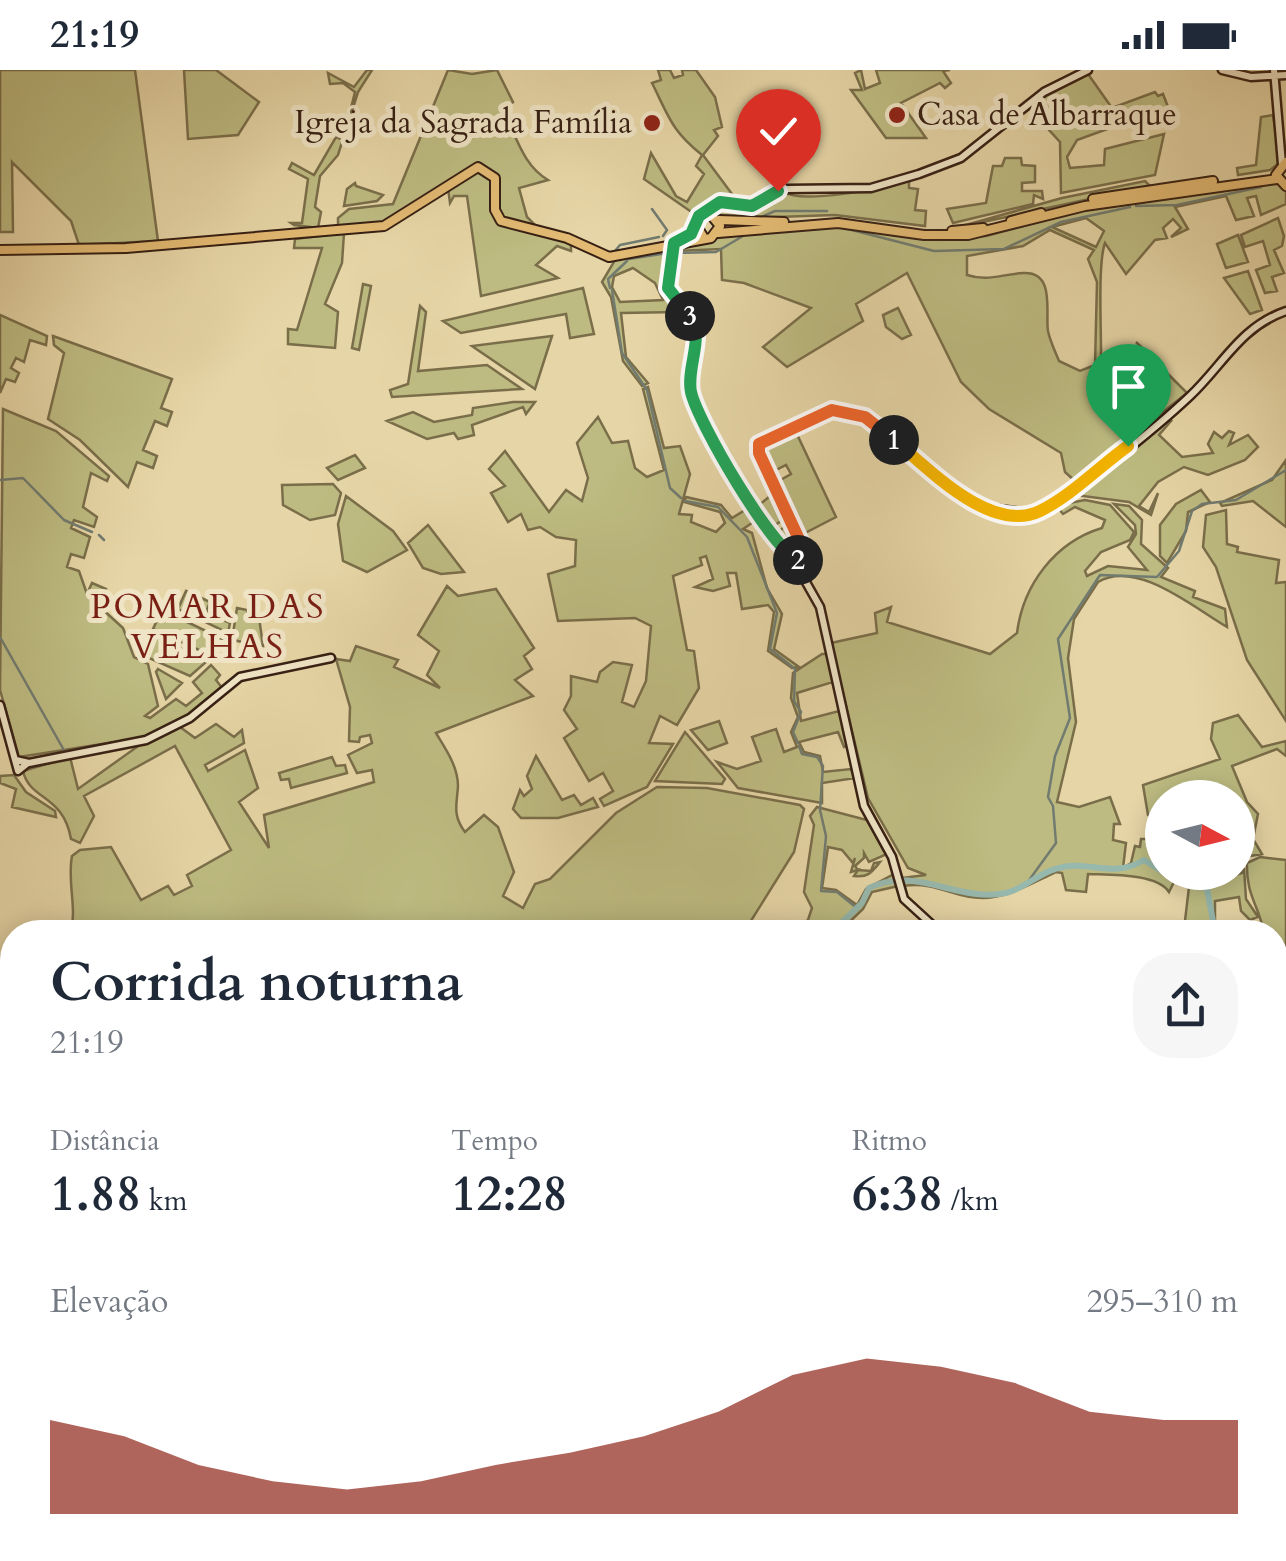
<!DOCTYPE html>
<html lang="pt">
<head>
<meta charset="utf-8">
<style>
  body { margin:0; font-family:Cardo,serif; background:#f6f6f7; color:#1f2937; height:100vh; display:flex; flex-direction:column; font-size:38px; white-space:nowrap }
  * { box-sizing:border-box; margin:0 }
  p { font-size:32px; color:#747a83 }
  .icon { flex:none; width:55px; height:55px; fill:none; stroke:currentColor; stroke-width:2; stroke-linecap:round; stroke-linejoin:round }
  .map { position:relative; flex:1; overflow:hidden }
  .panel { position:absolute; left:0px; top:850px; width:1288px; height:642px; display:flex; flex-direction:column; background:#fff; border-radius:40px 40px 0 0; box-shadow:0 5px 25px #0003 }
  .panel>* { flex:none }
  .needle { width:65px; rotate:97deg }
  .controls { position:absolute; left:1145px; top:710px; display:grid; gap:20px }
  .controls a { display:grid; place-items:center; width:110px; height:110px; border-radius:50%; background:#fff; box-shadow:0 5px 25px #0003; font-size:50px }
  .pin { position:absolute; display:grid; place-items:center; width:85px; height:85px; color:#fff; margin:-102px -42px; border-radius:50% 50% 50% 0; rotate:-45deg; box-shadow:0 0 10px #0007 }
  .pin .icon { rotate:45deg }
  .km { position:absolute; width:50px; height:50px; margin:-25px; border-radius:50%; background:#222; color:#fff; font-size:28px; line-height:50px; text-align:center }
  .round { display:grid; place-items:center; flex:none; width:105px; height:105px; border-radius:40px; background:#f6f6f7 }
  .summary { display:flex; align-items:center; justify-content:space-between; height:170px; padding:0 50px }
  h1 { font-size:55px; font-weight:600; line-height:75px }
  .stats { display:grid; grid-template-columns:repeat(3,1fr); gap:15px; height:170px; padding:10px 50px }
  .stats div { display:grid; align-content:center }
  .stats b { font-size:50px; font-weight:600 }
  .stats small { font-size:28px; font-weight:400 }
  .stats p { font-size:28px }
  .chart { height:280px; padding:20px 50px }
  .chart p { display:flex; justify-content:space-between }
  .chart svg { width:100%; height:180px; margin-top:10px; fill:#8f2418; opacity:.7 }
  .status { display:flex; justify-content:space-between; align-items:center; height:70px; padding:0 50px; background:#fff; direction:ltr }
  .status svg { height:28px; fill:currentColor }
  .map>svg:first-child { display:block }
  .green { fill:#bdbb81; stroke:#7a6e4a; stroke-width:2.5; fill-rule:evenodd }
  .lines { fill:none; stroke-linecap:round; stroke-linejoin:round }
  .stream { stroke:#717b70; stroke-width:2.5 }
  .river { stroke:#97b8ad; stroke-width:6 }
  .secondary-casing { stroke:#372014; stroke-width:11 }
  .primary-casing { stroke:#372014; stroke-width:12 }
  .secondary { stroke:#efe4c5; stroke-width:6 }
  .primary { stroke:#e3ba73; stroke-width:8 }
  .split-1-casing { stroke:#fff; stroke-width:20 }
  .split-2-casing { stroke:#fff; stroke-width:20 }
  .split-3-casing { stroke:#fff; stroke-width:20 }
  .split-4-casing { stroke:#fff; stroke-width:20 }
  .split-1 { stroke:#f5b400; stroke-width:12 }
  .split-2 { stroke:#f0652b; stroke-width:12 }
  .split-3 { stroke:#22a559; stroke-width:12 }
  .split-4 { stroke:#22a559; stroke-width:12 }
  .poi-dot { fill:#8f2418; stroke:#efe4c5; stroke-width:4 }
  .labels { text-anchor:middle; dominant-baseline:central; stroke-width:10; stroke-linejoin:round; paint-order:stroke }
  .poi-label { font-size:32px; fill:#372014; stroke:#efe4c5; text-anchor:start }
  .neighbourhood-label { font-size:35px; letter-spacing:2.5px; fill:#7a1f14; stroke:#efe4c5 }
</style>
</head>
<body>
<div class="status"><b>21:19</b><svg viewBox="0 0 49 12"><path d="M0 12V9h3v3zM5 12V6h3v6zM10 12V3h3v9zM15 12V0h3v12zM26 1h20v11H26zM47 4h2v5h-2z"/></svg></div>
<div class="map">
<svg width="1286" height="1491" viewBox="0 0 1286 1491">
  <rect width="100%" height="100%" fill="#e6d5a6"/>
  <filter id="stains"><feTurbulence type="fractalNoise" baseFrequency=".002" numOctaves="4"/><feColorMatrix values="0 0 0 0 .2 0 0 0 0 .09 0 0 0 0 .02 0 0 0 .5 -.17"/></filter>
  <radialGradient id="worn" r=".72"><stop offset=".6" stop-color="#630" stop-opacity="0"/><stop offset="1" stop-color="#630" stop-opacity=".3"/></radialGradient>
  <path class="green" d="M0 0H135L158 171 79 175 71 151 12 92 13 162H0Z
    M184 0H216L259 32 238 65 188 69Z
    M367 0H372L358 22 338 85 320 106 315 137 321 142 318 158 294 155 291 153H302L308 109 289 99 292 93 314 105 336 67 343 70 355 22 343 13 330 14 328 3 354 17Z
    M448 0 472 4 497 0 513 32 502 39C516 64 522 95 548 110L519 118 527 147 538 158 505 151 498 138V107L478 94 390 152 338 157V148L349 139 393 134Z
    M658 0H670L674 8 683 5 682 0H696L715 27 722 57 714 60 718 66 703 85 735 128 723 127 709 138 690 141 644 109 651 83 676 126 687 132 704 104 696 96 702 85C671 60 669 47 652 13L661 10Z
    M861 0 865 19 880 13 876 0H950L943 1 951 13 945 18 940 13 901 33 926 68H886L851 20H862L855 3Z
    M1088 4 1112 38 1155 22 1158 26 1163 24 1168 37 1077 70 1067 87 1070 98 1104 95 1105 79 1164 64 1155 105 1061 123 1060 72 1049 60 1050 45 1042 44 1043 26Z
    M1273 45 1280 92 1270 100 1238 105 1237 98 1256 95 1261 47Z
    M1005 88H1021L1022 95 1035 96V112L1022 113V121H1042L1043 129 1034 125 1033 134 953 153 947 139 986 133 993 96H1002Z
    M479 100 493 110 496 151 571 173V181L557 176 536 195 558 208 481 226 467 126H454L450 133 448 118Z
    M909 110V118L918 119 915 140 926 141 925 156 835 145 723 149 719 142 724 134 752 139 784 122C801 134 883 119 909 110Z
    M1145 111 1150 116 955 158 1062 128Z
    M1275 112 1286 119V134L1261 145 1256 126 1247 128 1254 146 1236 150 1226 126 1175 137 1188 159 1171 167 1181 158 1173 149 1163 158 1167 168 1155 170 1126 204 1105 173C1097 195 1102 270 1101 299 1121 288 1128 282 1148 298L1153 288 1136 272 1187 323 1075 411 1065 402 1061 383 989 339 961 312 907 203 856 234 863 251 787 297 763 277 811 238 744 213 722 210 721 179 676 181 723 164 847 156 923 168 986 166 1094 137ZM1086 148 1104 161 1096 177 1052 157ZM1050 160 1094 180 1088 189 1097 212 1095 295 1080 301 1059 291C1055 281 1050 271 1048 261 1045 243 1056 201 1023 203 1001 204 989 212 967 205V186L1023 176Z
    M355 113 356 116 383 125 377 131 344 136 347 119Z
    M1278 148 1284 166 1282 176 1274 180 1284 203 1272 207 1277 221 1265 223 1256 200 1270 195 1263 171 1245 177 1241 165Z
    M344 163 342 193 325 234 338 242 335 278 288 274V259L297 260 322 178H294L295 169Z
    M1238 165 1248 192 1226 198 1217 174Z
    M668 180 667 222 686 248 678 242 621 243 626 287 648 313 642 316 623 291 611 227 602 212 615 190ZM633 198 655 213 663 230 620 232 612 217 614 206Z
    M1248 201 1262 240 1250 244 1224 208Z
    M363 214 371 216 359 280 352 278Z
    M583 218 594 264 570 268 566 244 461 263 443 251Z
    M420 236 426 242 418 301 487 295 522 319 392 327 390 320 408 314Z
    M898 238 911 265 902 269 886 257 883 245Z
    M0 245 47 266 46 275 30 270 24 292 16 288 11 298 19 303 15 312 6 309 0 323Z
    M53 266 172 309 161 338 172 342 167 356 155 351 143 380 157 386 153 398 137 392 128 417 80 370 48 349 64 283 54 275Z
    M552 266 535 319 472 276Z
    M648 317 664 378 680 376 690 404 679 444 692 445 691 452 716 462 725 453 720 442 684 432 686 427 721 435 732 448 750 437 758 449 743 459 752 463 767 518 782 544 774 579 799 597 792 598 768 581 774 542 768 535 742 539 736 503H727L730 516 713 521 695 517 713 509 706 486 700 488 702 495 673 506 687 580 694 581 699 618 677 655 660 646 649 673 673 674 647 717 604 736 600 729 613 721 603 703 589 711 564 668 577 659 564 640 571 626V606L597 612 600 602 613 592 632 595 622 632 634 637 646 611 651 556 635 548 558 551 548 504 575 496 576 470 556 467 540 457 528 460 521 444 508 452 491 423 505 416 489 399 505 381 549 442 566 420 582 431 588 408 577 373 598 347 612 373 628 371 635 398 647 407 664 400 643 319Z
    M513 332H535L526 344 523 337 472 355 474 365 458 369 454 363 427 369 387 351 413 342 434 352 472 345 473 338Z
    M3 339 56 361 109 406 107 411 91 403 83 437 97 447 94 457 74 450 71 458 90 467 84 488 71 484 67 497 79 501 87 524 92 513 106 519 100 537 123 558 134 587 148 594 158 636 145 646 150 648 176 629 186 636 202 623 193 612 211 595 220 605 216 610 223 619 178 652 147 667 19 687 0 620Z
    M1167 350 1171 351 1159 365 1182 387 1213 383 1208 374 1214 362 1222 368 1229 361 1234 363 1229 375 1248 365 1258 377 1245 390 1208 405 1184 397 1158 412 1139 436 1149 442 1158 423 1151 445 1129 432 1067 424Z
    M795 360 836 447 803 464 777 412 791 404 786 395 772 402 761 380 765 373Z
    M355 385 365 398 338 410 327 398Z
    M1286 390V457L1253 431 1222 436 1220 433 1272 410Z
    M764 400 802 479 801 485H793L776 464 789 453 786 448 775 455 759 435 769 427 780 439 761 406Z
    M333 414 341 423 335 445 310 450 283 435 282 415Z
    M1201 420 1210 432 1188 442 1186 461 1167 493 1160 486V455L1176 434Z
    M346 426 393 461 407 480 367 502 343 491 338 454Z
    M1085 430 1110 435 1134 462 1130 470 1101 482 1085 501 1087 506 1108 496 1147 500 1128 477 1136 464 1135 455 1114 434 1129 436 1142 450 1141 474 1168 498 1161 507 1195 521 1193 527 1225 539 1227 557C1194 538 1137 489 1098 512L1074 549 1068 588 1076 652 1057 732 1079 737 1110 727 1120 754H1114L1113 770 1126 773 1123 798 1131 793 1135 776 1140 777 1141 769H1160L1162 757V802L1179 803 1177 808 1207 813 1242 803 1244 798 1246 829 1258 847 1250 850 1241 841 1239 827 1215 831V855L1220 862 1184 859 1189 817 1174 812 1169 822C1157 803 1108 805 1088 804L1086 822 1066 820 1062 803 1056 802C1032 813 1008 828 982 828 952 828 938 811 903 816L901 808 926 805 908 798 868 728 831 573 877 563 875 543 891 537 887 552 990 584 1017 563C1023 515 1055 472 1102 458L1105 450 1075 437 1063 444 1059 439V435Z
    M1226 440 1227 474 1238 477 1237 482 1279 490 1276 513 1286 512V651L1247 590 1216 497 1203 477 1206 445Z
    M428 455 464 502 441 504 423 498 408 473Z
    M447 516 458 526 496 519 534 578 524 586 532 599 515 610 533 626 436 663C445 678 458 696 458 716 457 734 452 745 465 762L484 745 498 757 514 802 503 826 523 838 535 814 550 809 616 743 657 717 707 718 800 735 804 739 794 782 744 862H71C77 836 67 812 72 786L80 780 111 777 141 830 168 816 174 825 192 816 187 805 231 780 175 676 84 726 94 746 80 773 71 769C63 724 30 731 23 701L70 687 78 719 141 674 180 657 195 668 216 654 234 667 242 660 244 673 205 695 208 701 245 680 258 718 239 732 269 778 264 745 374 712 372 700 357 703 348 685 372 673 370 665 360 667 359 672 349 671 350 637 336 589 350 591 356 576 398 590 394 597 440 618 427 605 439 581 418 565Z
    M186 521 210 532 206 542 230 553 228 563 178 539Z
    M237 538 247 540 248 548 259 547 263 576 232 570Z
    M162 540 225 570V571L212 586 153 559Z
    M152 565 205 590 206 592 190 606 142 585Z
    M822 584H827L833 612 797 623 801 651 839 641 848 676 844 677 838 662 799 672 804 682 820 686 823 702 851 699 855 708 822 713V733L738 718 717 692 737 699 761 691 752 667 776 659 784 682 797 677 791 662 798 647 791 628 793 603Z
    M158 599 182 613 166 629 156 602Z
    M1238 645 1262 677 1286 671V686L1277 679 1232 696 1247 732 1258 744 1253 769 1262 784 1238 788V728H1162V754L1148 745 1143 715 1220 689 1211 669 1213 653Z
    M719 651 727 673 708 680 691 660Z
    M685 662 725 709 722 714 655 711Z
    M536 686 562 730 574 725 581 735 593 728 598 737 558 748H521L513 739 520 720 524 726 532 719 527 706Z
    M332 687 336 696 345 695 347 703 291 718 289 709 281 710 279 703Z
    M14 705 26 722 55 741 56 747 12 737 16 719 0 713V706Z
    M817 737 867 750 887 784 869 792 864 783V788L855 796 858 800 871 801 874 793 880 792C872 802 868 808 854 806L858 800 851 802 855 788 853 793 842 780 828 777 822 818 836 820 857 835 866 819 894 804 898 816 872 822 863 839 839 862H787L808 850 812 838 804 822 814 755 810 746Z
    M1260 787 1286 790V875L1281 881 1275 874V862H1264C1258 834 1246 825 1247 793Z
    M1275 912 1286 915V1127L1285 1119 1275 1122Z
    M12 951V1318L0 1324V962Z
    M70 1480H164L165 1489 40 1491 67 1489Z
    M482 1480H524V1491H482Z
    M543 1480H582L574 1491H534L535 1484Z
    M644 1480H835L836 1491 647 1488Z
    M839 1480H879L885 1491H840Z"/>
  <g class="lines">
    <path class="stream" d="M1136 136 1177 135 1261 117
      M652 139 667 160 663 166
      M761 147 775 141H827
      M848 159 934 181 1004 179 1061 152 1130 137
      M615 181 620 175 659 167
      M676 183 716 182 743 166
      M629 189 668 183
      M610 218 608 209 627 191
      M612 220 622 283 647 320 670 418 681 428
      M0 410 23 408 64 450 92 462
      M685 431 718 437 747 467 777 543 770 579 795 599 794 631 801 642 793 662 798 673
      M99 465 104 470
      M0 567 65 682
      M799 676 802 684 817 687 823 696 820 740 826 766 821 821 837 822 858 839
      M1027 813 1056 773 1053 736 1048 727 1055 686 1070 648 1058 569 1100 505 1157 507 1179 481 1192 441 1202 434 1236 430 1286 400
      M260 1483V1480"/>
    <path class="river" d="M1165 802 1207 819 1215 862
      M832 862 862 833 869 818C917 795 957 833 1006 823 1023 819 1038 804 1055 799 1088 788 1111 810 1144 790L1162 801
      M1275 900 1286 893
      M0 1082 12 1068"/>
    <g class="secondary-casing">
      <path id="secondary" d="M1222 0 1251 7 1286 5
        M1274 0 1282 94
        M708 143 723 131 750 136 787 119 871 118 919 104 961 88 1044 22 1088 0
        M687 167 673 175 668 217 696 257 690 314 693 328 739 420 794 491 820 537 864 736 892 787 904 829 940 862
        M801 502 804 480 759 383 762 371 829 341 856 343 977 436 1036 444C1077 422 1155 359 1190 326 1223 295 1240 257 1286 241
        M0 635 18 701 28 693
        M16 690 29 693 146 670 190 648 240 607 331 588
        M1275 1167 1286 1181
        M1081 1491 1082 1480"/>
    </g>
    <g class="primary-casing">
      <path id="primary" d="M1286 92 1276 105 1286 116
        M1093 129 1213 111
        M719 150 784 152
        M1011 151 1041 143
        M952 161 983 158
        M718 163 838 153 924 165H968L1085 136 1277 109
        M0 180 126 178 384 156 478 97 495 108V140L501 151 567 168 609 187 711 168 720 156 710 144 701 145 695 153 704 168"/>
    </g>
    <use href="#secondary" class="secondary"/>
    <use href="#primary" class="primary"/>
  </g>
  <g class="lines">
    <g class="split-1-casing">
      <path id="split-1" d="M894 370C928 398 991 465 1040 441 1071 426 1100 396 1128 376"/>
    </g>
    <g class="split-2-casing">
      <path id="split-2" d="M798 490 804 480 759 383V374L832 340 865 347 894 370"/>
    </g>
    <g class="split-3-casing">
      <path id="split-3" d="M690 246C705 266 686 298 691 322 698 353 772 479 798 490"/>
    </g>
    <g class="split-4-casing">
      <path id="split-4" d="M690 246 668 218 674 173 691 164 699 146 720 132 752 136 778 121"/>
    </g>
    <use href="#split-1" class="split-1"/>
    <use href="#split-2" class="split-2"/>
    <use href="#split-3" class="split-3"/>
    <use href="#split-4" class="split-4"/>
  </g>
  <g class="poi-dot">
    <circle cx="897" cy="45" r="10"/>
    <circle cx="652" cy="53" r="10"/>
  </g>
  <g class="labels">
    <g class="poi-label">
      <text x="917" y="45">Casa de Albarraque</text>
      <text x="632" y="53" text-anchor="end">Igreja da Sagrada Família</text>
    </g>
    <g class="neighbourhood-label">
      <text x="208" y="537">POMAR DAS<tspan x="208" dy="40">VELHAS</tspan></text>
    </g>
  </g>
  <rect width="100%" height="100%" filter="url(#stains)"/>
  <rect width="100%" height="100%" fill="url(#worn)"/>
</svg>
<div class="controls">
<a><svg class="needle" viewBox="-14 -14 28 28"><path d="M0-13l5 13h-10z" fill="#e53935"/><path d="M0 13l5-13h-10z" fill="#747a83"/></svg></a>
</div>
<div class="pin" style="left:1128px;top:376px;background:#1e9e55"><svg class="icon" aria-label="arrive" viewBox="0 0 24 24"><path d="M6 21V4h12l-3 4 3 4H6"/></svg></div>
<div class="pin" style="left:778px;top:121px;background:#d93025"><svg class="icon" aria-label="check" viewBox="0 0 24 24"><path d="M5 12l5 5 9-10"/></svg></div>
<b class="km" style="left:894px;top:370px">1</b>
<b class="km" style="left:798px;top:490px">2</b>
<b class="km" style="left:690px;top:246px">3</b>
<section class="panel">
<div class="summary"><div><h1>Corrida noturna</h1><p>21:19</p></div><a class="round"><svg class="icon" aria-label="share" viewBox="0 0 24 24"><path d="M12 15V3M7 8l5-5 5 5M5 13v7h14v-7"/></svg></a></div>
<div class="stats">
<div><p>Distância</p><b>1.88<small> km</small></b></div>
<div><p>Tempo</p><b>12:28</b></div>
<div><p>Ritmo</p><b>6:38<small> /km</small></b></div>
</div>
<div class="chart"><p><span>Elevação</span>295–310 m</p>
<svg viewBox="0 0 160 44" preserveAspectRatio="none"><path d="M0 44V21L10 25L20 32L30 36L40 38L50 36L60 32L70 29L80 25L90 19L100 10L110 6L120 8L130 12L140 19L150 21L160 21V44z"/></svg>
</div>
</section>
</div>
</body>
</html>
